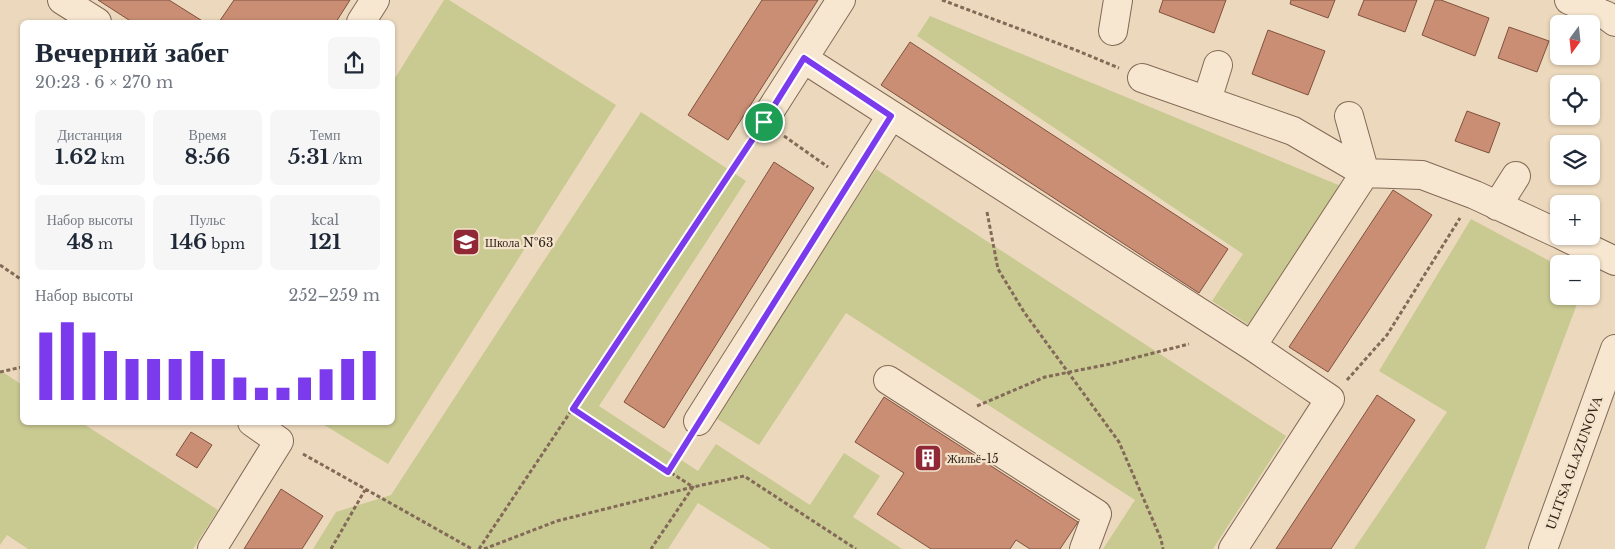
<!DOCTYPE html>
<html lang="ru">
<head>
<meta charset="utf-8">
<style>
  body { margin:0; font-family:"Libre Baskerville",serif; background:#f6f6f7; color:#1f2937; height:100vh; display:flex; flex-direction:column; font-size:19px; white-space:nowrap }
  * { box-sizing:border-box; margin:0 }
  p { font-size:16px; color:#747a83 }
  .icon { flex:none; width:28px; height:28px; fill:none; stroke:currentColor; stroke-width:2; stroke-linecap:round; stroke-linejoin:round }
  .map { position:relative; flex:1; overflow:hidden }
  .drawer { position:absolute; left:20px; top:20px; width:375px; height:405px; display:flex; flex-direction:column; background:#fff; border-radius:8px; box-shadow:0 1px 4px #0004 }
  .drawer>* { flex:none }
  .needle { width:32px; rotate:195deg }
  .controls { position:absolute; left:1550px; top:15px; display:grid; gap:10px }
  .controls a { display:grid; place-items:center; width:50px; height:50px; border-radius:8px; background:#fff; box-shadow:0 1px 4px #0004; font-size:25px }
  .pin { position:absolute; display:grid; place-items:center; width:42px; height:42px; color:#fff; margin:-21px; border:2px solid #fff; border-radius:50%; box-shadow:0 1px 5px #0007 }
  .round { display:grid; place-items:center; flex:none; width:52px; height:52px; border-radius:8px; background:#f6f6f7 }
  .head { display:flex; align-items:center; justify-content:space-between; height:85px; padding:0 15px }
  h1 { font-size:28px; font-weight:700; line-height:38px }
  .metrics { display:grid; grid-template-columns:repeat(3,1fr); gap:8px; height:85px; padding:5px 15px }
  .metrics div { display:grid; align-content:center; border-radius:8px; background:#f6f6f7; text-align:center }
  .metrics b { font-size:21px; font-weight:700 }
  .metrics small { font-size:14px; font-weight:400 }
  .metrics p { font-size:14px }
  .chart { height:140px; padding:10px 15px }
  .chart p { display:flex; justify-content:space-between }
  .chart svg { width:100%; height:90px; margin-top:5px; stroke:#7c3aed; stroke-width:6 }
  .map>svg:first-child { display:block }
  .green { fill:#c9c992 }
  .building { fill:#c98e74; stroke:#81513e }
  .lines { fill:none; stroke-linecap:round; stroke-linejoin:round }
  .minor-casing { stroke:#836957; stroke-width:30 }
  .path { stroke:#836957; stroke-width:3; stroke-dasharray:4 2.5; stroke-linecap:butt }
  .minor { stroke:#f7e7d0; stroke-width:28 }
  .route-casing { stroke:#fff; stroke-width:10 }
  .route { stroke:#7c3aed; stroke-width:6 }
  .labels { text-anchor:middle; dominant-baseline:central; stroke-width:4.5; stroke-linejoin:round; paint-order:stroke }
  .poi-label { font-size:12px; fill:#33241b; stroke:#f4e4cc; text-anchor:start }
  .street-label { font-size:12px; fill:#33241b; stroke:#f4e4cc }
</style>
</head>
<body>
<div class="map">
<svg width="1615" height="549" viewBox="0 0 1615 549">
  <rect width="100%" height="100%" fill="#ecd9bd"/>
  <path class="green" d="M444 0H449L616 105 388 464 321 423 392 422 393 81Z
    M930 16 1341 186 1249 325 1212 301 1243 254 917 36Z
    M641 112 746 181 599 406 698 471 716 444 810 505 844 453 880 476 853 517 902 549H771L698 503 668 549H313L336 512 391 495Z
    M876 169 1286 436 1213 549H1103L1135 500 846 313 759 445 714 417Z
    M1471 219 1559 266V296H1580L1485 549H1354L1447 412 1379 371Z
    M0 370 22 385V422L82 423 218 510 193 549H28L7 535 0 545Z"/>
  <path class="building" d="M98 0H169L204 22H132Z
    M234 0H350L336 22H219Z
    M762 0H818L728 140 688 115Z
    M1163 0H1226L1214 33 1159 12Z
    M1291 0H1335L1328 18 1290 4Z
    M1364 0H1417L1405 32 1358 15Z
    M1435 0H1441L1489 18 1475 56 1422 35Z
    M1509 27 1549 41 1537 72 1498 58Z
    M1268 30 1325 51 1308 95 1252 74Z
    M910 42 1228 249 1199 293 881 85Z
    M1467 111 1500 123 1489 153 1455 141Z
    M774 162 814 188 664 428 624 402Z
    M1393 190 1432 215 1328 372 1289 347Z
    M1377 395 1415 420 1331 549H1276Z
    M884 397 1078 522 1060 549H1030L1016 540 1010 549H931L877 514 904 473 855 442Z
    M191 432 212 445 197 468 176 455Z
    M281 489 323 516 302 549H244Z"/>
  <g class="lines">
    <g class="minor-casing">
      <path id="minor" d="M62 0 97 22
        M1569 0 1607 16 1615 22
        M361 22 375 0
        M1113 31 1118 0
        M804 59 1252 346 1330 399 1233 549
        M1142 78 1293 131 1365 173 1422 175 1475 195 1559 234
        M1207 100 1218 65
        M763 122 841 0
        M1497 206 1516 176
        M1563 236 1615 261
        M1252 346 1365 173 1349 116
        M888 380 1097 514 1084 549
        M698 421 891 116
        M212 549 279 441 252 422
        M1543 549 1615 349"/>
    </g>
    <path class="path" d="M942 0 1073 49 1119 68
      M784 136 828 167
      M987 212 998 269 1024 312 1119 442 1161 539 1163 549
      M0 265 22 280
      M0 372 22 367
      M1347 380 1387 335 1460 218
      M977 406 1045 377 1110 364 1189 344
      M573 409 693 487 651 549
      M303 454 472 549
      M668 472 685 444
      M331 549 365 490
      M479 549 749 144
      M484 549 557 521 693 487 744 476 856 549"/>
    <use href="#minor" class="minor"/>
  </g>
  <g class="lines">
    <g class="route-casing">
      <path id="route" d="M804 58 891 116 668 472 573 409 764 122Z"/>
    </g>
    <use href="#route" class="route"/>
  </g>
  <defs>
    <g id="school-square" transform="scale(1.4375)"><rect x="-9" y="-9" width="18" height="18" rx="4" fill="#902935" stroke="#f4e4cc"/><path d="M0-5L7-2L0 1L-7-2ZM-4 1L0 2.5L4 1V4Q0 6-4 4Z" fill="#fff"/></g>
    <g id="building-square" transform="scale(1.4375)"><rect x="-9" y="-9" width="18" height="18" rx="4" fill="#902935" stroke="#f4e4cc"/><path d="M-4-6H4V6H1V3H-1V6H-4ZM-2.5-4.3h1.7v1.8h-1.7ZM.8-4.3h1.7v1.8H.8ZM-2.5-1h1.7V.8h-1.7ZM.8-1h1.7V.8H.8Z" fill="#fff"/></g>
  </defs>
  <g fill-rule="evenodd">
    <use href="#school-square" x="466" y="242"/>
    <use href="#building-square" x="928" y="458"/>
  </g>
  <g class="labels">
    <g class="poi-label">
      <text x="485" y="242">Школа №63</text>
      <text x="947" y="458">Жильё-15</text>
    </g>
    <g class="street-label">
      <text transform="translate(1574 463) rotate(-70)">ULITSA GLAZUNOVA</text>
    </g>
  </g>
</svg>
<div class="controls">
<a><svg class="needle" viewBox="-14 -14 28 28"><path d="M0-13l5 13h-10z" fill="#e53935"/><path d="M0 13l5-13h-10z" fill="#747a83"/></svg></a>
<a><svg class="icon" aria-label="locate" viewBox="0 0 24 24"><circle cx="12" cy="12" r="6"/><path d="M12 2v4M12 18v4M2 12h4M18 12h4"/></svg></a>
<a><svg class="icon" aria-label="layers" viewBox="0 0 24 24"><path d="M12 4l9 5-9 5-9-5zM3 14l9 5 9-5"/></svg></a>
<a>+</a>
<a>−</a>
</div>
<div class="pin" style="left:764px;top:122px;background:#1e9e55"><svg class="icon" aria-label="arrive" viewBox="0 0 24 24"><path d="M6 21V4h12l-3 4 3 4H6"/></svg></div>
<section class="drawer">
<div class="head"><div><h1>Вечерний забег</h1><p>20:23 · 6 × 270 m</p></div><a class="round"><svg class="icon" aria-label="share" viewBox="0 0 24 24"><path d="M12 15V3M7 8l5-5 5 5M5 13v7h14v-7"/></svg></a></div>
<div class="metrics">
<div><p>Дистанция</p><b>1.62<small> km</small></b></div>
<div><p>Время</p><b>8:56</b></div>
<div><p>Темп</p><b>5:31<small> /km</small></b></div>
</div>
<div class="metrics">
<div><p>Набор высоты</p><b>48<small> m</small></b></div>
<div><p>Пульс</p><b>146<small> bpm</small></b></div>
<div><p>kcal</p><b>121</b></div>
</div>
<div class="chart"><p><span>Набор высоты</span>252–259 m</p>
<svg viewBox="0 0 160 44" preserveAspectRatio="none"><path d="M5 44V11M15 44V6M25 44V11M35 44V20M45 44V24M55 44V24M65 44V24M75 44V20M85 44V24M95 44V33M105 44V38M115 44V38M125 44V33M135 44V29M145 44V24M155 44V20"/></svg>
</div>
</section>
</div>
</body>
</html>
